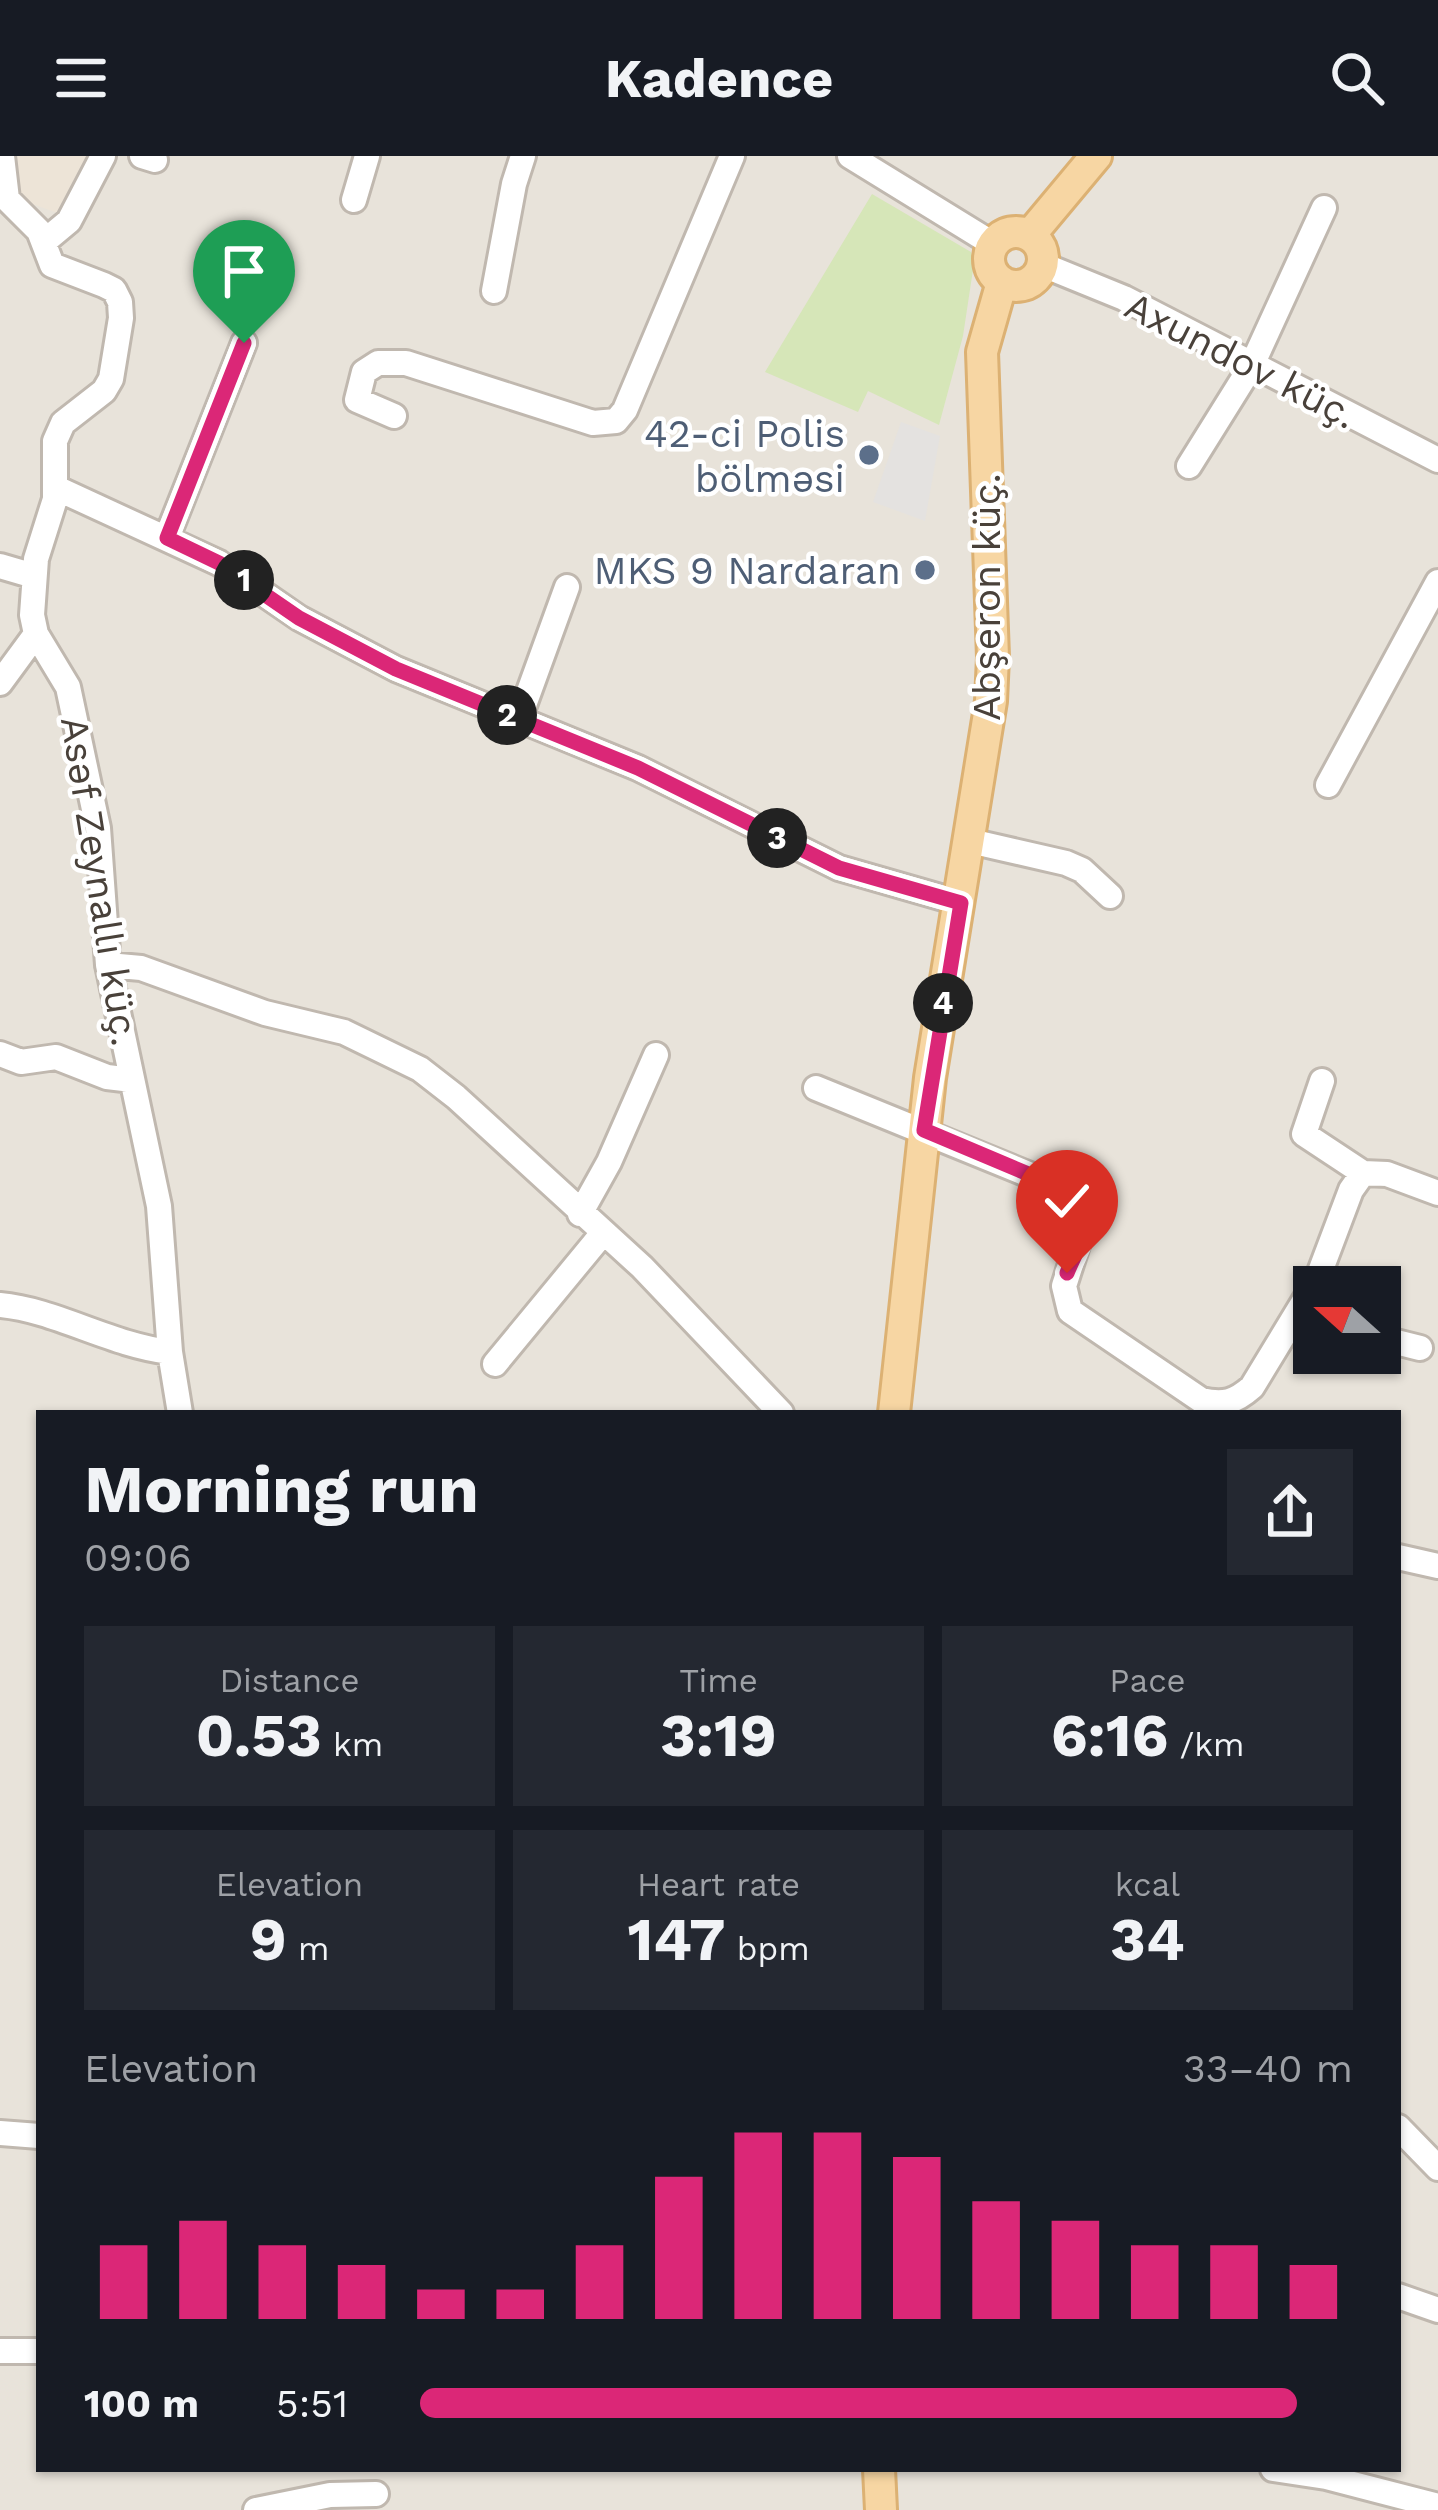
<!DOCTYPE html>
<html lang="en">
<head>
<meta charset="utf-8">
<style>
  body { margin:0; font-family:"Work Sans",sans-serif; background:#242831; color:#f1f3f6; height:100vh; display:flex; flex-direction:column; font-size:45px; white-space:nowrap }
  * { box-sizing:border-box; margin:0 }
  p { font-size:39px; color:#9ea1a6 }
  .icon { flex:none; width:66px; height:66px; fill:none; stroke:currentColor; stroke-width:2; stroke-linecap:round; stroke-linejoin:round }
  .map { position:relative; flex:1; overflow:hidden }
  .sheet { position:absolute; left:36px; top:1254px; width:1365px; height:1062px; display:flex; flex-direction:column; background:#171b24; border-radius:0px; box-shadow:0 3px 9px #0004 }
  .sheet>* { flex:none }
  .needle { width:78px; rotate:291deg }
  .fabs { position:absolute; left:1293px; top:1110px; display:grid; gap:24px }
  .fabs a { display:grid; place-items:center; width:108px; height:108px; border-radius:0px; background:#171b24; box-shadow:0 3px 9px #0004; font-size:60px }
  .pin { position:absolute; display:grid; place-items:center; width:102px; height:102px; color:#fff; margin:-123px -51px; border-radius:50% 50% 50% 0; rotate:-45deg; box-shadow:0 0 12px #0007 }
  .pin .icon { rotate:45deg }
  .km { position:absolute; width:60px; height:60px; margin:-30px; border-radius:50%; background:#222; color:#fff; font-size:33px; line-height:60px; text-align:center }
  .round { display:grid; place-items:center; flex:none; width:126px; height:126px; border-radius:0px; background:#242831 }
  .head { display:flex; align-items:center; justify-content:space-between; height:204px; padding:0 48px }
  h1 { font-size:66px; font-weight:700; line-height:90px }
  .stats { display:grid; grid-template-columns:repeat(3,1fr); gap:18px; height:204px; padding:12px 48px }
  .stats div { display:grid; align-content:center; border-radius:0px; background:#242831; text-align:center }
  .stats b { font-size:60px; font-weight:700 }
  .stats small { font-size:33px; font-weight:400 }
  .stats p { font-size:33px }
  .chart { height:336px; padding:24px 48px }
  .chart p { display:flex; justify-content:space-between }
  .chart svg { width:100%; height:216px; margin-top:12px; stroke:#db2777; stroke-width:6 }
  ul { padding:0 48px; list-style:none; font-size:39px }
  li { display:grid; grid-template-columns:192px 144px 1fr; align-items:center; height:90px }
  li i { height:30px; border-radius:15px; background:#db2777 }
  header { display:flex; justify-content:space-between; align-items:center; height:156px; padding:0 48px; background:#171b24; font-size:54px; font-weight:700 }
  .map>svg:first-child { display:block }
  .residential { fill:#e8e3da; fill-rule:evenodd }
  .education { fill:#ede4d7 }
  .green { fill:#d6e6b8 }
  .parking { fill:#e4e2e0 }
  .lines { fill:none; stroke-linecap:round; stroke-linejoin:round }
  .minor-casing { stroke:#c0b8af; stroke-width:30 }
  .major-casing { stroke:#dcb173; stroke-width:36 }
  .minor { stroke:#fff; stroke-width:24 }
  .major { stroke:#f7d6a3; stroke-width:30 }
  .route-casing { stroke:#fff; stroke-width:24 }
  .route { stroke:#db2777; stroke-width:15 }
  .service-dot { fill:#5c6f8a; stroke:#fff; stroke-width:4.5 }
  .labels { text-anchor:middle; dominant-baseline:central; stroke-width:9; stroke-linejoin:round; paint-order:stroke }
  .street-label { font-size:39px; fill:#49413a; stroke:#fff }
  .service-label { font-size:39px; fill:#4e5e75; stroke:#fff; text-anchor:end }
</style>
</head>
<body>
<header><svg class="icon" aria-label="menu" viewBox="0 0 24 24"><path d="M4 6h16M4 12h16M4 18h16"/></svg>Kadence<svg class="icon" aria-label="search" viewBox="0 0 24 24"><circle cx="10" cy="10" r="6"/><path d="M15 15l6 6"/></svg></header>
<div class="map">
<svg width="1438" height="2354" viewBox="0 0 1438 2354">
  <rect width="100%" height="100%" fill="#f5f1ec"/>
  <path class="residential" d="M0 0H1438V2354H0ZM1314 1131H1380V1197H1314ZM39 1257H1398V2313H39Z"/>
  <path class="education" d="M12 0H95L63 59 13 41Z"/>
  <path class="green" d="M872 38 971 96 974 107 963 180 939 269 868 235 858 256 765 216Z"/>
  <path class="parking" d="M901 266 940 280 925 365 873 346Z"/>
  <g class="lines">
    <g class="minor-casing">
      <path id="minor" d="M2 0 7 43 39 75 52 109 104 129 114 134 120 146 121 162 111 223 104 235 63 267 55 285V343L36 403 32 459 36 478 68 531 98 672 108 809 159 1050 170 1196 180 1257
        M142 0 155 4
        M850 0 993 88
        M354 44 367 0
        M45 85 69 65 103 0
        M1043 109 1124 142 1438 304
        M494 135 514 28 523 0
        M394 260 357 244 364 216 378 207H406L593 267 616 265 625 254 732 0
        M1189 310 1252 209 1324 52
        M56 332 219 407 299 462 396 513 638 612 839 712 961 747
        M167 381 244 187
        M0 410 34 420
        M0 527 36 478
        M519 563 567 431
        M1328 629 1438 426
        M970 685 1066 707 1082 714 1110 740
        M108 809 141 812 265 857 344 876 420 913 456 941 642 1111 781 1257
        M0 898 21 906 56 901 107 921 132 924
        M1322 925 1304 978 1363 1017
        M816 932 1064 1033 1080 1044 1087 1058 1064 1130 1070 1155 1201 1244C1224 1249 1235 1246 1252 1231L1317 1124 1351 1034 1363 1017 1387 1018 1438 1037
        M580 1058 609 1006 656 899
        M0 1149C56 1154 110 1189 170 1196
        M1380 1182 1420 1192
        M495 1208 603 1077
        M1398 1401 1438 1410
        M1398 1971 1438 2012
        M0 1977 39 1980
        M1398 2140 1438 2154
        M0 2195H39
        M1273 2313 1326 2321 1438 2350
        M256 2354 330 2339 376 2338"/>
    </g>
    <g class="major-casing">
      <path id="major" d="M989 103a27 27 0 1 1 54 0a27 27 0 1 1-54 0Z
        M1030 79 1096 0
        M894 1257 930 922 991 545 993 501 982 196 1002 126
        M879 2313 881 2354"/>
    </g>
    <use href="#minor" class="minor"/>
    <use href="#major" class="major"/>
  </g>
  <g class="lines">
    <g class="route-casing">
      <path id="route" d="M244 187 167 382 219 407 299 462 396 513 638 612 839 712 961 747 924 974 1064 1033C1102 1059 1082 1081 1067 1117"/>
    </g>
    <use href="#route" class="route"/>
  </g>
  <g class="service-dot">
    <circle cx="869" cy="299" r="12"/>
    <circle cx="925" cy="414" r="12"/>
  </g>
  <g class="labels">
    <g class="street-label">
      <text transform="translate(1241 204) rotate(27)">Axundov küç.</text>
      <text transform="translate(986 441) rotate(-90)">Abşeron küç.</text>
      <text transform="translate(100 725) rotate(81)">Asəf Zeynallı küç.</text>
    </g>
    <g class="service-label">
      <text x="845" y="277">42-ci Polis<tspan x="845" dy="45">bölməsi</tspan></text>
      <text x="901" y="414">MKS 9 Nardaran</text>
    </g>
  </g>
</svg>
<div class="fabs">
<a><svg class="needle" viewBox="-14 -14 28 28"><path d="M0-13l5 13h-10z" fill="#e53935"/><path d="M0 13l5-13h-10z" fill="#9ea1a6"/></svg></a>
</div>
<div class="pin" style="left:244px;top:187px;background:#1e9e55"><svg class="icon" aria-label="arrive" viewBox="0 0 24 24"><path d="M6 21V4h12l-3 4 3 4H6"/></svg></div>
<div class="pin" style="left:1067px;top:1117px;background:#d93025"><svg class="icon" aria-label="check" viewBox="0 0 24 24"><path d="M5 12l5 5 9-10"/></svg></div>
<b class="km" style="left:244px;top:424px">1</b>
<b class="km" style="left:507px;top:559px">2</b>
<b class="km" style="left:777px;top:682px">3</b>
<b class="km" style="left:943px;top:847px">4</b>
<section class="sheet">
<div class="head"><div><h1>Morning run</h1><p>09:06</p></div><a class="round"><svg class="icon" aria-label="share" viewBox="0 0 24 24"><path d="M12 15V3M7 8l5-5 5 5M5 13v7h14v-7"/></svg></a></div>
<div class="stats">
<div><p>Distance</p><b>0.53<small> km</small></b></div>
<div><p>Time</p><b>3:19</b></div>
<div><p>Pace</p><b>6:16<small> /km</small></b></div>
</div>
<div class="stats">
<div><p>Elevation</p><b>9<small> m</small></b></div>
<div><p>Heart rate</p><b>147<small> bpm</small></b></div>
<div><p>kcal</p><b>34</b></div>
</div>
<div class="chart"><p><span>Elevation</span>33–40 m</p>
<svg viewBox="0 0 160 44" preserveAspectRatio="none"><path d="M5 44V29M15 44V24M25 44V29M35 44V33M45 44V38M55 44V38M65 44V29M75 44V15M85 44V6M95 44V6M105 44V11M115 44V20M125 44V24M135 44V29M145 44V29M155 44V33"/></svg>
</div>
<ul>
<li><b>100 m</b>5:51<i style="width:94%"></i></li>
</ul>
</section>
</div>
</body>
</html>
